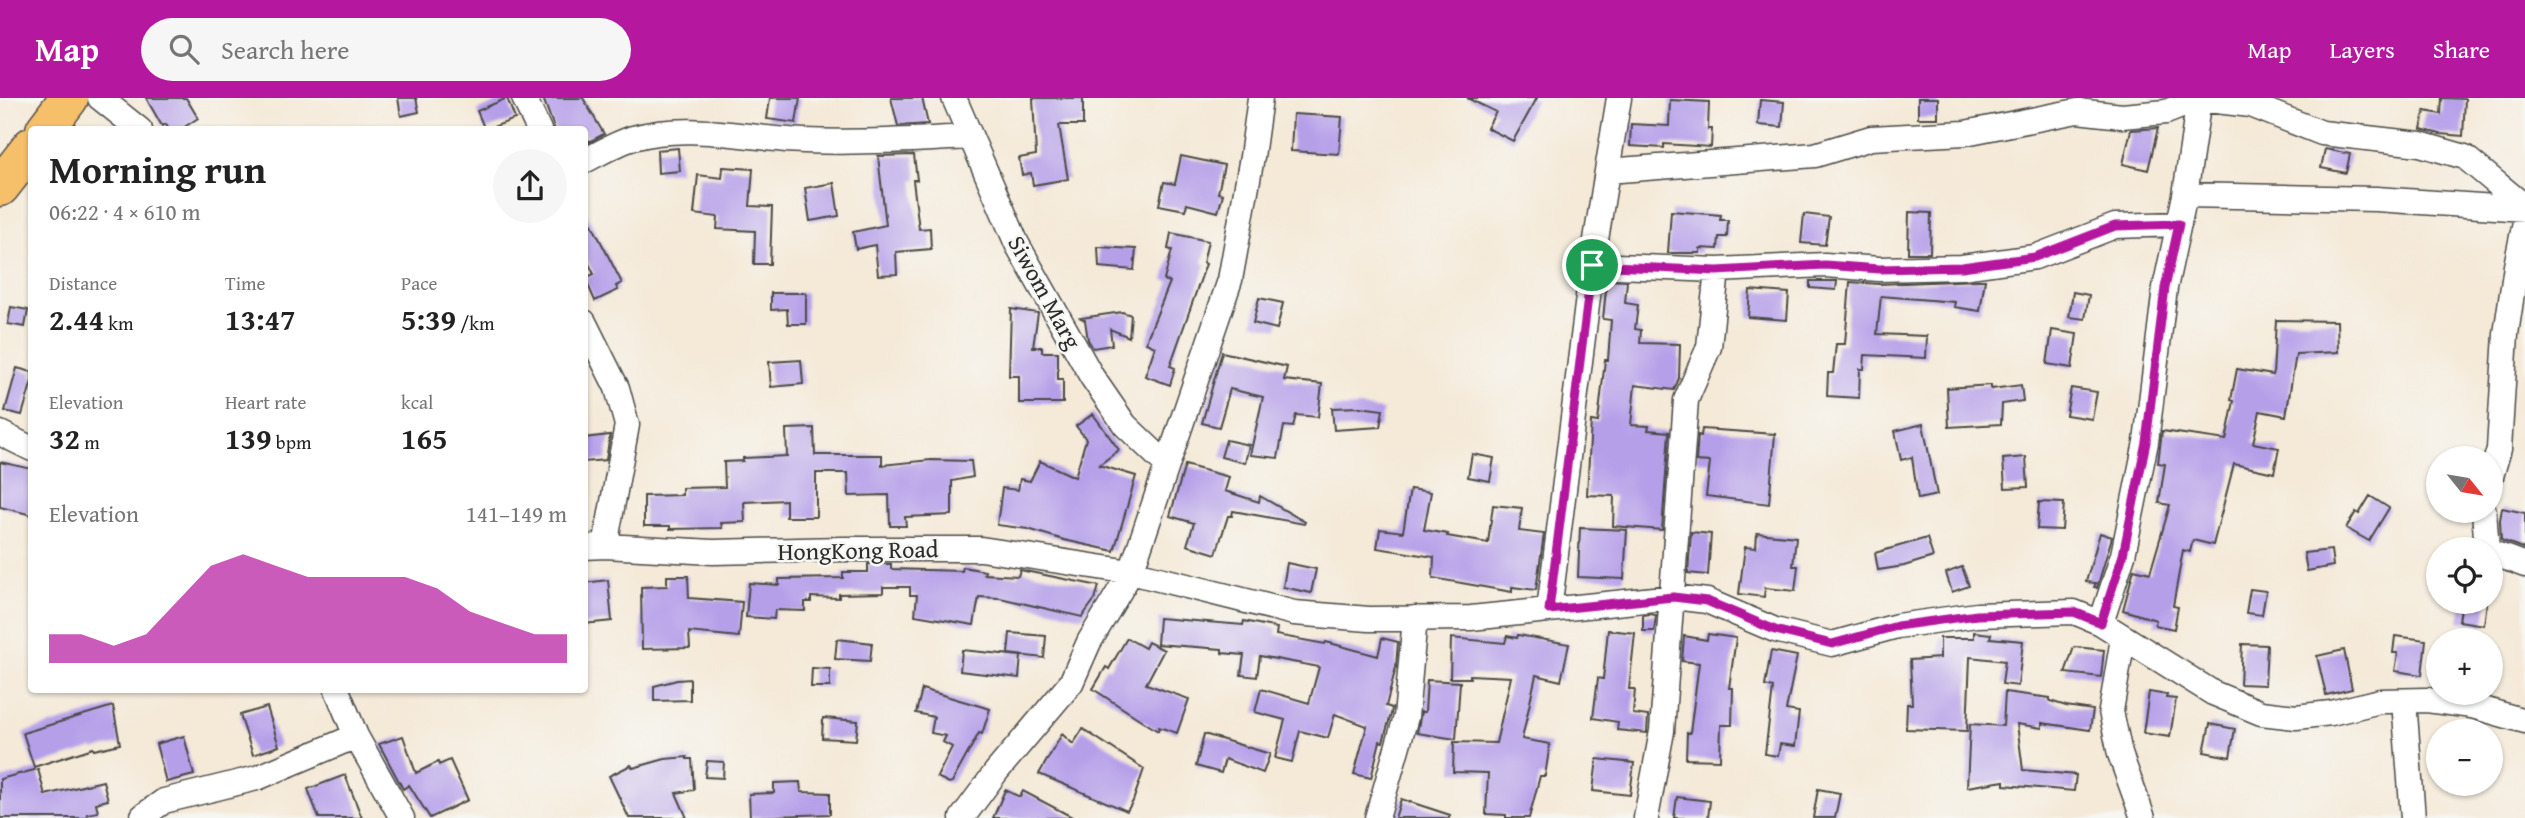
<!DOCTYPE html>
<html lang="en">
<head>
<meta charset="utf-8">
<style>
  body { margin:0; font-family:"Gentium Book Plus",serif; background:#f6f6f6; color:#222; height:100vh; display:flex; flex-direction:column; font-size:26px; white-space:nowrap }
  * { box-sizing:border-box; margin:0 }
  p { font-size:23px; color:#767676 }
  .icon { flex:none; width:38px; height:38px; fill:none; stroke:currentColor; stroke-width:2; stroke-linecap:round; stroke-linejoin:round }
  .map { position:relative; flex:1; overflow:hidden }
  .panel { position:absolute; left:28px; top:28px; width:560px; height:567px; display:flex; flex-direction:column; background:#fff; border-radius:7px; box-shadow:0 2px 5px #0004 }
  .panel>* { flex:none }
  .needle { width:46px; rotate:120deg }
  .buttons { position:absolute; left:2426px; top:348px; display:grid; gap:14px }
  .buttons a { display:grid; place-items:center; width:77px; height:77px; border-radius:50%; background:#fff; box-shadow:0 2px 5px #0004; font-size:35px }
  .pin { position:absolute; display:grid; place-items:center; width:60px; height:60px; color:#fff; margin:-30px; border:4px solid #fff; border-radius:50%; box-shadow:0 2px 7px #0007 }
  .round { display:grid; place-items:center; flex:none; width:74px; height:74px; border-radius:37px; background:#f6f6f6 }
  .headline { display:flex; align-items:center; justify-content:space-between; height:119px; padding:0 21px }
  h1 { font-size:38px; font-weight:800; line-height:52px }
  .metrics { display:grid; grid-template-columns:repeat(3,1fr); gap:10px; height:119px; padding:7px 21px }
  .metrics div { display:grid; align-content:center }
  .metrics b { font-size:30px; font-weight:800 }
  .metrics small { font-size:19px; font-weight:400 }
  .metrics p { font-size:19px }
  .chart { height:196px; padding:14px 21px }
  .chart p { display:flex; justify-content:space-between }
  .chart svg { width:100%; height:126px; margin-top:7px; fill:#b5179e; opacity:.7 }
  header { display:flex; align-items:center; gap:42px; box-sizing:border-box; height:98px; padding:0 35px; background:#b5179e; color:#fff }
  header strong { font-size:33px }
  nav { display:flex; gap:38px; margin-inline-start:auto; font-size:24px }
  .search { width:490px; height:63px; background:#f6f6f6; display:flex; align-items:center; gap:18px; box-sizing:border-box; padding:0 24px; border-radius:38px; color:#767676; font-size:26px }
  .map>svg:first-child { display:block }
  .building { fill:#b59fe9 }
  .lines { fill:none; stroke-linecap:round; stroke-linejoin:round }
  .street-casing { stroke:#494845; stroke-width:27 }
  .primary-casing { stroke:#494845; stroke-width:41 }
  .street { stroke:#fff; stroke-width:24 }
  .primary { stroke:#f6c06b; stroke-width:38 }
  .route-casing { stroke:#fff; stroke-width:14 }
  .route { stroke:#b5179e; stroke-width:9 }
  .labels { text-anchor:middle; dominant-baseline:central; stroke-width:5; stroke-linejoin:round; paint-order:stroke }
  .street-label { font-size:24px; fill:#2b2b2b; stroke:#f6f6f2 }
</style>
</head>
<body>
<header>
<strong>Map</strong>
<div class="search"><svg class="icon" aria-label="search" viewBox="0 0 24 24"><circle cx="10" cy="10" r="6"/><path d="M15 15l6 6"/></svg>Search here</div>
<nav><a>Map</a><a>Layers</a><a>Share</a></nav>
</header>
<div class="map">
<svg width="2525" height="720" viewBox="0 0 2525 720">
  <rect width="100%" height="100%" fill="#f6f6f2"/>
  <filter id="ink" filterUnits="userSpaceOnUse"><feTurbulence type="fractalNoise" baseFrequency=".0143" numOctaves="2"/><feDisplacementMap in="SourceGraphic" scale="14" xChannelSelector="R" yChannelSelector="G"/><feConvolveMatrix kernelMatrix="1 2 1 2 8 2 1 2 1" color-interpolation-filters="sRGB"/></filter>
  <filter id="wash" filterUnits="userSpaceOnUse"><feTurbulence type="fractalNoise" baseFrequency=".00686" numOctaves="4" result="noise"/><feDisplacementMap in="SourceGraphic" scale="28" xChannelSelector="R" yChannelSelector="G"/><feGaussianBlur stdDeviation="1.57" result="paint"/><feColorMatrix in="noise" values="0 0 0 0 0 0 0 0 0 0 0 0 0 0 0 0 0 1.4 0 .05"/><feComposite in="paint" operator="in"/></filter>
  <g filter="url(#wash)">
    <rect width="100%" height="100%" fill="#f5e9d7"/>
    <g id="blocks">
      <path class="building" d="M146 0H186L198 20 180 32H169L166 26 162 28Z
        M398 0H416L419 14 401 18Z
        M507 0 515 21 485 32 477 13Z
        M543 0H583L604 36 589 44 584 32H555Z
        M770 0H800L796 25 767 21Z
        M891 0H922L928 26 898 28Z
        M1033 0H1083V27H1059L1068 81 1033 87 1031 75 1022 77 1019 60 1036 57Z
        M1467 0H1537L1513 43 1487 30 1496 14Z
        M1918 0H1938V20H1918Z
        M2442 0 2465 1 2463 38 2440 36 2421 31 2425 13 2441 16Z
        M1670 2 1709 4 1708 31H1712L1711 49 1664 46V50L1630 48 1631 26 1669 28Z
        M1760 2 1784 4 1782 29 1758 27Z
        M1293 16 1342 19 1339 56 1291 53Z
        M2158 30 2148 72 2123 66 2131 32Z
        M678 50 680 73 658 75 657 52Z
        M2325 51 2350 56 2346 75 2321 70Z
        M914 57 917 82H913L919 131 930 130 931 151 896 154 897 176 878 177 875 147 856 151 853 134 886 127 878 58Z
        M1181 58 1224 67 1218 95 1223 96 1218 114 1187 106 1185 112 1159 107 1164 84 1175 86Z
        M723 69 753 71 750 108 772 109 770 166H754L755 133 717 131 718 119 694 116 698 77 722 80Z
        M834 85 839 118 810 123 805 90Z
        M584 111 622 185 616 188 618 192 595 203 585 180 594 176 584 156Z
        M1671 113 1721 117 1720 122H1728L1727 139H1719L1718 151 1700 150V155H1668Z
        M1909 114 1931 115 1930 155H1908Z
        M1804 116 1829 119 1825 147 1801 145Z
        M1171 135 1208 143 1203 165 1206 166 1170 268 1175 270 1170 287 1145 278 1155 249 1146 245 1148 238 1170 184 1164 182 1172 152 1168 151Z
        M1098 149 1136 151 1134 172 1099 169Z
        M1607 182 1627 183 1625 205 1638 207 1635 231 1641 232 1640 245 1680 246 1679 280 1674 292 1635 287 1631 327 1649 328 1648 332 1669 334 1662 432 1613 428 1614 398 1587 397 1591 323 1598 324 1605 262H1608L1611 222 1603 221Z
        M1979 182H1985L1980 213 1954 209 1955 204 1881 198 1877 236 1927 238 1926 260 1865 257 1864 271H1860L1859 300 1827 298 1828 275H1833L1836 246H1845L1850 184 1879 186Z
        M1810 183H1837L1836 192 1810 190Z
        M1750 192 1789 195 1787 222 1748 219Z
        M2073 194 2089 197 2085 221 2069 219Z
        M771 195H806V226H788L787 211 771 212Z
        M1259 200 1283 205 1277 231 1253 225Z
        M11 209 28 212 25 229 8 226Z
        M1011 211 1038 215 1033 249H1042V254H1058V281H1063V305H1019V278H1009Z
        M1122 214 1131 217 1129 239 1110 231 1112 247 1093 250 1088 242 1085 222 1081 220Z
        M2276 222 2337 223 2338 254 2296 256 2286 318 2260 313 2253 345 2279 350 2274 375 2234 366 2213 447 2193 442 2190 454 2183 452 2173 508 2178 509 2174 531 2155 527 2156 522 2123 512 2134 471 2150 475 2170 407 2159 405 2165 366 2158 365 2162 333 2226 342 2234 303 2231 302 2237 271 2273 277Z
        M2052 232 2077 236 2072 270 2047 266Z
        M1222 254 1287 269 1284 282 1322 286 1318 319 1296 317 1293 329 1284 328 1278 360 1250 357 1263 299 1230 291 1219 329 1202 325Z
        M801 262 803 286 771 289 769 264Z
        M17 270 32 274V283L22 317 5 313Z
        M1991 287V291L2021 287 2023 303 2002 306 2001 326 1949 329 1947 290Z
        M2071 290 2097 294 2092 321 2066 317Z
        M1360 309 1383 312 1380 329 1334 332 1332 310Z
        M1093 316 1119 352 1099 367 1136 378 1114 453 1064 442 1028 431 997 427 1002 390 1018 392 1020 381 1030 383 1040 363 1075 379 1086 341 1076 328Z
        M1923 326 1937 397 1918 401 1912 359 1901 362 1895 333Z
        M814 330 815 357H882V367L931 362 971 363 973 379 952 383V417L905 419 906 428H890L889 397 849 398 848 375H816V419H786V402L744 404 745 424 721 425 722 430 670 431V428H644V398L682 397V390L725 389 724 364 743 363V360L787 358 786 331Z
        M1702 331 1775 336 1769 406 1706 398 1710 364 1696 363 1698 337 1701 338Z
        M610 337 606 362 584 364V340Z
        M1226 342 1249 347 1245 365 1221 359Z
        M1472 356 1494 360 1490 383 1468 379Z
        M2026 359 2028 389 2005 390 2003 361Z
        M0 364 32 371V417L0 409Z
        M1185 367 1229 379 1225 393 1259 404 1260 398 1305 424 1304 426 1233 413 1232 418H1228L1216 456 1187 447 1194 425 1170 418Z
        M1410 391 1431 394 1424 432 1448 436 1447 438 1488 445 1493 407 1522 410 1519 433 1544 436 1536 492 1512 489V494L1433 480 1434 459 1377 450 1380 431 1403 434Z
        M2370 398 2389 410 2369 443 2346 430 2356 414 2359 416Z
        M2039 404 2064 405 2062 432 2037 431Z
        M2502 410 2525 415V451L2501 442 2500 422Z
        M1580 430 1627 432 1624 481 1578 479Z
        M1691 434 1711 436 1708 477 1688 475Z
        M1757 435 1796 439 1793 468H1798L1795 493 1765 490 1764 499 1739 496 1745 449 1756 450Z
        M2100 435 2112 439 2097 490 2094 489 2096 485 2086 484Z
        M1927 440 1933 459 1904 468 1878 472 1875 455Z
        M2331 452 2333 468 2307 473 2304 455Z
        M1287 465 1316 471 1311 495 1283 489Z
        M868 466H891V471L962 473 963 469 985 473 984 476 1018 478 1020 472 1099 488 1095 501 1082 519 1000 500 979 499 974 527 915 517 917 497H910V489H883V495L839 496V500L811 499V504H805V513L775 512 774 521 746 519 749 485 779 487V481L843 480V474H868Z
        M1962 469 1969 488 1952 494 1946 475Z
        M667 478H688L689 500 742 504 739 539 689 534 690 550 642 551 641 489 667 488Z
        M608 482 612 523 584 526V485Z
        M2250 491 2266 493 2262 517 2246 515Z
        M2462 504H2487L2484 527 2459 523Z
        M1649 516 1656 517 1654 533H1643V517Z
        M1159 520 1243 527 1244 523 1277 530 1276 537 1325 546 1326 544 1378 558 1382 540 1398 544 1396 569 1386 608 1392 610 1391 616 1383 644 1380 643 1371 680 1354 676 1367 628 1335 616 1328 640 1300 633 1292 664 1275 660 1285 622 1255 614 1261 591 1309 605 1319 569 1260 558 1257 579 1241 577 1244 557 1222 555V551L1157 546Z
        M1608 532 1635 535 1629 591H1635L1633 616 1648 618 1647 635 1617 632 1618 624 1593 620 1598 580 1603 581Z
        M1974 534 1991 536 1990 540 2023 543 2018 588 2002 586 2005 563 1970 559 1967 633 1906 631 1907 606H1912L1910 562 1940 560V540H1974Z
        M1010 535 1046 538 1044 560 1008 556Z
        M1708 536 1736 540 1729 590H1733L1732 627H1721L1720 662 1686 661 1687 635H1690L1699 565 1682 563 1684 538 1707 542Z
        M1518 537 1569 546 1561 583 1536 577 1522 641 1550 646 1545 678H1540L1529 720H1506V717L1486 716 1488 675 1453 674 1454 644 1496 645 1511 579 1470 577V580H1450L1451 540 1505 545 1507 538 1517 540Z
        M2395 538 2426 542 2422 577 2395 573 2398 555H2393Z
        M1127 540 1145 550 1148 544 1164 552 1146 586 1189 601 1177 635 1159 629 1158 633 1093 591 1106 569 1109 571Z
        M837 541 872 545 870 563 835 561Z
        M2242 546 2267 547 2265 587 2240 586Z
        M2074 549 2104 552 2101 579 2065 575Z
        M962 552 1021 558 1019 580 960 573Z
        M2344 552 2352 591 2326 597 2317 558Z
        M1771 553 1797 558 1786 612 1799 614 1795 648 1780 646 1778 658 1765 656 1773 590 1765 588Z
        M812 570 830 571V589H811Z
        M690 581V602L654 603V588L677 582Z
        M1427 582 1460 584 1456 641 1417 635 1421 614H1425Z
        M922 591 990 611 982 636 979 635 952 684 949 685 937 679 952 649 943 644 946 638 931 635 934 619 916 615Z
        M2005 594 2050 600V603L2066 608 2093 612 2090 632 2042 625V630L2017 626 2023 672 2076 677 2074 693 2004 687V683L1967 689 1970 626 2003 628Z
        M2149 594 2167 597 2166 600 2176 601 2170 639 2143 635Z
        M113 608 120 646 94 652 93 650 34 669 23 635Z
        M267 609 279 648 253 657 240 617Z
        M823 620 858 623 856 642 822 640Z
        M2210 626 2235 631 2230 659 2204 654Z
        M1083 631 1144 671 1133 703 1127 713 1039 676 1062 636 1073 646Z
        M1204 636 1270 656 1263 675 1225 661 1221 675 1196 668Z
        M184 638 194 677 166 684 156 646Z
        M403 638 416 675 438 664 439 667 450 662 468 702 430 720 409 687 403 691 379 646Z
        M687 659V661H692L694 692 676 695 687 720H629L609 678 631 667 633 670 665 661Z
        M1597 661 1634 665 1630 697 1593 693Z
        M707 663 724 664 723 680 705 679Z
        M38 671 45 697 103 683 108 702 96 705 98 714 87 716 88 720H0V681Z
        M345 677 362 720H319L308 691Z
        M800 684 801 694 830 695V716L750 719 749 696 774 695V685Z
        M1818 691 1840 695 1835 720H1813Z
        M1005 692 1020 699 1023 693 1074 720H993Z
        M1677 699 1710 703 1708 720H1674Z
        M1401 701 1450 717 1449 720H1395Z"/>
    </g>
  </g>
  <g filter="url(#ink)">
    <use href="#blocks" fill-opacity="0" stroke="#494845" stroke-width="2"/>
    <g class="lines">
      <g class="street-casing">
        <path id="street" d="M100 0 140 32
          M524 0 539 32
          M954 0 1017 146 1092 279 1125 327 1167 367
          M584 63C600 55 617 45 633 40 690 24 747 41 804 43 859 45 915 42 970 39
          M1607 73 1619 0
          M2185 97 2376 101 2525 111
          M1592 167 1717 172 1825 167 1879 171 1962 169 2035 159 2115 128 2179 126
          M584 224 617 290 627 327 605 448
          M0 335 32 351
          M2490 382 2499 351 2506 236 2516 168 2525 124
          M2484 413 2487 452
          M584 449 605 448 713 454 842 451H981L1131 474 1294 515 1369 521 1471 520 1673 499 1707 503 1775 532 1832 546 1897 528 1977 517 2074 514 2101 525 2213 595 2261 615 2296 619 2331 615 2380 603 2427 602 2472 608 2525 623
          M2490 454 2525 467
          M1549 512 1592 167 1607 73 1815 57 1871 40 1965 35 2077 13 2122 18 2166 14 2199 1 2251 7 2322 35 2420 46 2465 59 2525 109
          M2101 525 2123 457 2146 344 2165 190 2185 97 2199 1
          M2123 540 2111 613 2120 656 2143 720
          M337 592 356 638 402 720
          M2404 603 2413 720
          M143 720V718L164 703 257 680 356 638
          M962 720 996 674 1071 585 1089 544 1131 474 1230 182 1252 59 1260 0
          M1377 720 1406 619 1415 520
          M1646 720 1662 633 1686 302 1709 249 1717 172"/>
      </g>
      <g class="primary-casing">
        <path id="primary" d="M45 32 69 0
          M0 89 32 48"/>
      </g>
      <use href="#street" class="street"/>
      <use href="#primary" class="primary"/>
    </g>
  </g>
  <g class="lines" filter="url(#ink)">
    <g class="route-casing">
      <path id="route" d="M2179 126 2165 190 2146 344 2123 457 2101 525 2074 514 1977 517 1897 528 1832 546 1775 532 1707 503 1673 499 1549 512 1592 167 1717 173 1825 167 1879 171 1962 169 2035 159 2115 128Z"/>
    </g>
    <use href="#route" class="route"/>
  </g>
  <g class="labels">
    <g class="street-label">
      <text transform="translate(1045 194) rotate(61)">Siwom Marg</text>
      <text transform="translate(858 452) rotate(-1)">HongKong Road</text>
    </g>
  </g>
</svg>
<div class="buttons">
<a><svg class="needle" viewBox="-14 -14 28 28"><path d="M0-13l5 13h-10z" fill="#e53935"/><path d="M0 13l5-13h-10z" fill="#767676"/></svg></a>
<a><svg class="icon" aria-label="locate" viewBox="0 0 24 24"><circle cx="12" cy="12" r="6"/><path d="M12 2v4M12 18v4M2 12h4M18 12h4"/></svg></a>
<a>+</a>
<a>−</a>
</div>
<div class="pin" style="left:1592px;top:167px;background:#1e9e55"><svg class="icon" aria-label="arrive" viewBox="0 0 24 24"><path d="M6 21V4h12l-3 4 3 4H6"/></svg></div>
<section class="panel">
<div class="headline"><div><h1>Morning run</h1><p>06:22 · 4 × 610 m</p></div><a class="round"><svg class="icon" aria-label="share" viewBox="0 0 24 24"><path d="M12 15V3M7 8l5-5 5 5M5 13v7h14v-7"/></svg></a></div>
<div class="metrics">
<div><p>Distance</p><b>2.44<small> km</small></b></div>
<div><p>Time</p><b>13:47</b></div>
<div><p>Pace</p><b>5:39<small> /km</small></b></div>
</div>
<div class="metrics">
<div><p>Elevation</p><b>32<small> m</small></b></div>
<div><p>Heart rate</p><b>139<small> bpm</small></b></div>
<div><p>kcal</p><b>165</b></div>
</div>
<div class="chart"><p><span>Elevation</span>141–149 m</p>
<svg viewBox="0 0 160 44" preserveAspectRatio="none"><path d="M0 44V34L10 34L20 38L30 34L40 22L50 10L60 6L70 10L80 14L90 14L100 14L110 14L120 18L130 26L140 30L150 34L160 34V44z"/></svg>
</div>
</section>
</div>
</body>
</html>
